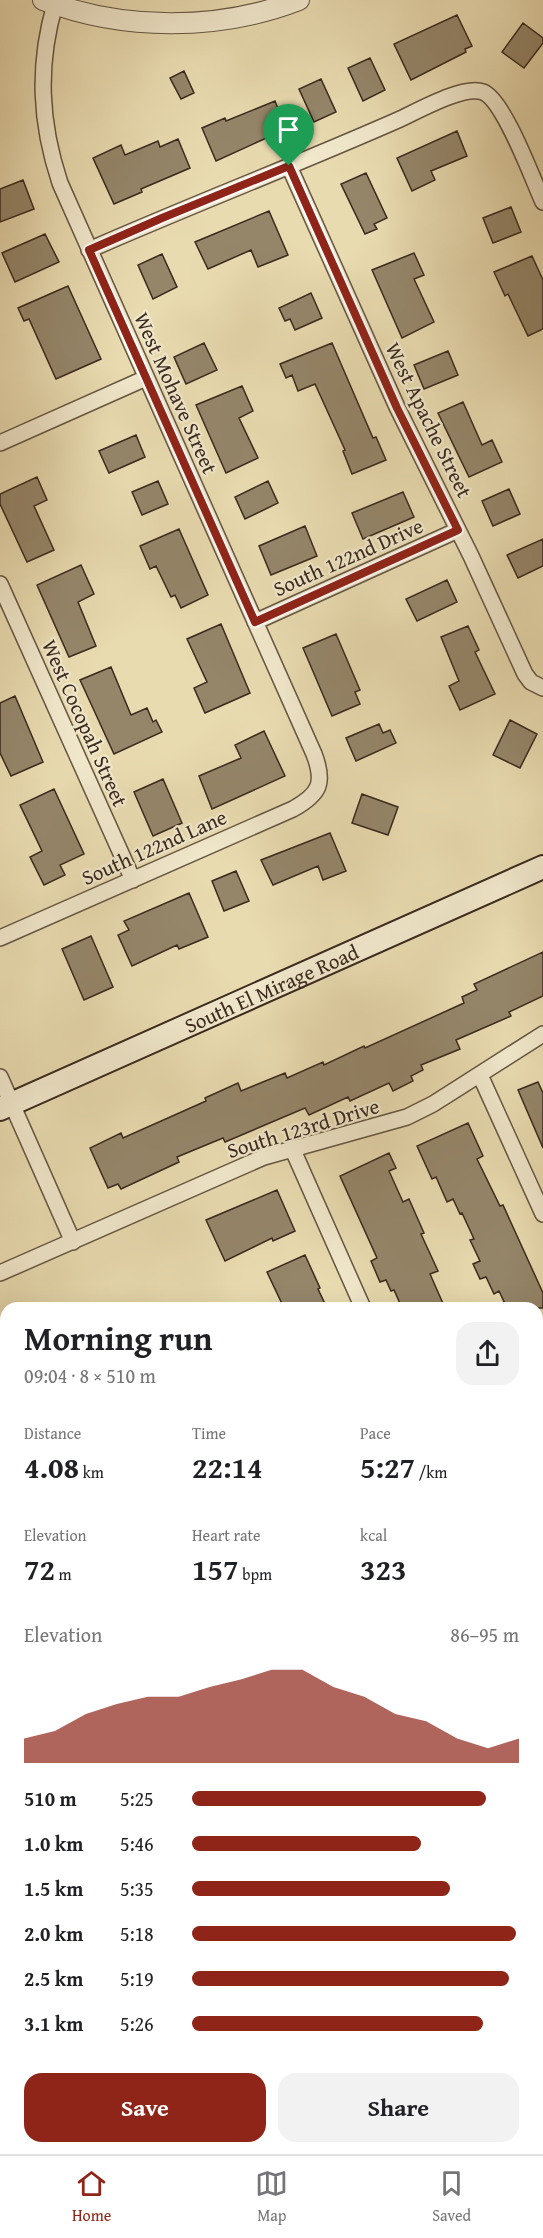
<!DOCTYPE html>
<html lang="en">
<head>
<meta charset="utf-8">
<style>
  body { margin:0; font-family:"Gentium Book Plus",serif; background:#f2f2f2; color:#202124; height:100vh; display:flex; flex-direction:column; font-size:22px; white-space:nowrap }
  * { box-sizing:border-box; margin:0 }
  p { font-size:20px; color:#757577 }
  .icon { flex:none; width:33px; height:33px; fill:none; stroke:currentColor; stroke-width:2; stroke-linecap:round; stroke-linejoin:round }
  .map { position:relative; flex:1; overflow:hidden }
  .sheet { position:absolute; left:0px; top:1302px; width:543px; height:852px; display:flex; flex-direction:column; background:#fff; border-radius:18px 18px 0 0; box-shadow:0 6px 24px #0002 }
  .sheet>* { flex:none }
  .pin { position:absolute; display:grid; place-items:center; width:51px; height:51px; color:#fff; margin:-62px -26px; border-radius:50% 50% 50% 0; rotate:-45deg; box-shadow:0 0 6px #0007 }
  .pin .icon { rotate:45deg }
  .round { display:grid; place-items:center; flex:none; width:63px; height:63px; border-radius:18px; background:#f2f2f2 }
  .summary { display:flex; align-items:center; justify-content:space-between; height:102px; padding:0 24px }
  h1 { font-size:33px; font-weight:700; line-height:45px }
  .figures { display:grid; grid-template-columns:repeat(3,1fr); gap:9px; height:102px; padding:6px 24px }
  .figures div { display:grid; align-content:center }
  .figures b { font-size:30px; font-weight:700 }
  .figures small { font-size:16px; font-weight:400 }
  .figures p { font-size:16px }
  .chart { height:168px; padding:12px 24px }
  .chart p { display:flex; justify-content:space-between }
  .chart svg { width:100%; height:108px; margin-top:6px; fill:#8f2418; opacity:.7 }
  .button { display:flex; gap:12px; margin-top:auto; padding:12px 24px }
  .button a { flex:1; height:69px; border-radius:18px; background:#8f2418; color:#fff; font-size:24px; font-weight:700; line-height:69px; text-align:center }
  .button a+a { background:#f2f2f2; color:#202124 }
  ul { padding:0 24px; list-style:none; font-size:20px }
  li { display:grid; grid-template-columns:96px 72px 1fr; align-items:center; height:45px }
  li i { height:15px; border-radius:8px; background:#8f2418 }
  .dock { display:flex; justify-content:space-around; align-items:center; height:84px; border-top:2px solid #e0e0e0; background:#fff; font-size:16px; color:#757577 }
  .dock a { display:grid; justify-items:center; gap:3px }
  .dock .active { color:#8f2418 }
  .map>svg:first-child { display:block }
  .building { fill:#95866a; stroke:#39291e; stroke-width:1.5 }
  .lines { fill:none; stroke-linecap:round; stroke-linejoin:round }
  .minor-casing { stroke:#655642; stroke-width:18 }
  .tertiary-casing { stroke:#655642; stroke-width:22 }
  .secondary-casing { stroke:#39291e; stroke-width:26 }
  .minor { stroke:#f1e8cc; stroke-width:15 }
  .tertiary { stroke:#f1e8cc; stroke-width:20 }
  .secondary { stroke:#f1e8cc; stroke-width:22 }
  .route-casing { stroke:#fff; stroke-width:12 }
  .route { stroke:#8f2418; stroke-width:8 }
  .labels { text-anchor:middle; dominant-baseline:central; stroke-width:4.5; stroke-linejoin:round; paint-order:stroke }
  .street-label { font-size:21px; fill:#39291e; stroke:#f1e8cc }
</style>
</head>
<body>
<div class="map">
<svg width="543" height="2154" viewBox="0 0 543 2154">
  <rect width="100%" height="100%" fill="#e9dbb0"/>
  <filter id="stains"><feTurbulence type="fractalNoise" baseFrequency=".00333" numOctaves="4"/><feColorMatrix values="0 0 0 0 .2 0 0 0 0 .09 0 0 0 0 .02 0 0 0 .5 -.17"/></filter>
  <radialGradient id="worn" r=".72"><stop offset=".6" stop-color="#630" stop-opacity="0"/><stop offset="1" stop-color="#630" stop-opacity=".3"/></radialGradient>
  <path class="building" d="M457 15 472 46 465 49 466 52 411 80 394 44Z
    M523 23 543 38V43L524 68 502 52Z
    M370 58 385 90 363 101 348 68Z
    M184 71 194 93 181 99 170 78Z
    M321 79 336 112 314 122 299 89Z
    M275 101 286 129 216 161 202 128 225 118 226 121Z
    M457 131 467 156 431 171 435 180 412 191 397 158Z
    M178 139 190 168 141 189 142 192 114 204 93 158 121 145 125 155 158 141 160 147Z
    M366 173 387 218 374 224 377 229 365 234 341 184Z
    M23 180 34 209 0 222V189Z
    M511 207 521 232 493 243 483 218Z
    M269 211 288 255 258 267 251 250 208 269 195 242Z
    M45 234 59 262 15 282 2 253Z
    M414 253 424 275 414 279 434 322 402 338 372 270Z
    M162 254 177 287 153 299 138 265Z
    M532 256 543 280V329L528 336 508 294 505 296 494 272Z
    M68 286 101 359 56 379 29 319 24 321 18 308Z
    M311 293 322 318 295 330 290 319 285 321 279 308Z
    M204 343 217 370 186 384 174 357Z
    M332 343 373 438 376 437 386 460 352 474 343 451 345 450 315 384 298 391 292 375 286 378 280 364Z
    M448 351 458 375 424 389 414 365Z
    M242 386 253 411 239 418 258 458 226 473 196 405Z
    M463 402 482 445 492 440 502 462 469 477 438 413Z
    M136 435 145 457 109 473 99 451Z
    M37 477 47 500 34 506 54 550 27 562 0 504V494Z
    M158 481 168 504 142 515 132 492Z
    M268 481 278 503 245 519 235 497Z
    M509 489 520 514 493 526 482 501Z
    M403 492 414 517 363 539 352 513Z
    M305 526 317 556 271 575 259 546Z
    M179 529 208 595 181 608 175 595 171 597 156 566 150 569 140 546Z
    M543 539V566L518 578 507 555Z
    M81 565 94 594 78 602 96 646 69 657 37 585Z
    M447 580 457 602 417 621 406 599Z
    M221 624 250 693 205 713 194 688 207 682 187 639Z
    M468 626 479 650 475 652 495 694 460 710 449 686 459 681 441 637Z
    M336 634 360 690 355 692 360 704 332 716 303 648Z
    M111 667 131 715 147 708 153 722 156 720 162 732 114 754 80 680Z
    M15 696 43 762 11 776 0 753V703Z
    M510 720 537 734 520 768 493 755Z
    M379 724 383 733 390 730 396 743 356 761 346 738Z
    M264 731 285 776 212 809 199 776 241 758 235 745Z
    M163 779 182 823 153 836 134 792Z
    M54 789 84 854 60 865 65 875 44 885 30 857 42 851 20 805Z
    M362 794 398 807 388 835 352 823Z
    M330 833 346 871 323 880 318 866 273 885 261 860Z
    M236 871 249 901 224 911 212 881Z
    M189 893 208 937 179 949 177 945 132 966 118 935 129 930 124 921Z
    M91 936 113 987 84 1000 62 949Z
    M543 952V996L509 1012 511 1016 456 1040 460 1049 421 1065 423 1070 411 1076 413 1081 393 1091 389 1083 350 1101 348 1097 309 1115 305 1108 225 1142 223 1138 177 1157 179 1162 121 1189 118 1184 108 1188 90 1148 121 1133 123 1138 206 1101 205 1098 238 1083 241 1091 285 1073 287 1078 323 1062 324 1065 364 1046 365 1048 464 1003 462 997 477 990 474 984Z
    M538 1082 543 1093V1148L518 1090Z
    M468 1123 483 1156 477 1159 500 1206 503 1205 543 1293V1308H507L499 1291 494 1294 486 1277 480 1279 473 1264 480 1261 470 1240 474 1239 462 1213 460 1214 453 1199 447 1202 436 1177 432 1179 417 1146Z
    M389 1153 396 1168 389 1171 403 1202 409 1199 424 1233 421 1234 438 1271 430 1274 445 1308H402L394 1290 391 1291 386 1280 380 1282 371 1261 377 1258 340 1176Z
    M277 1190 295 1231 273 1241 272 1238 225 1261 206 1220Z
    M305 1255 320 1288 318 1289 327 1308H284L267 1272Z"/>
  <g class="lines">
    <g class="minor-casing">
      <path id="minor" d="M289 166 397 407 471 556 525 674 531 682 543 688
        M89 250C191 205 296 165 398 120 418 111 463 85 483 92 504 100 533 180 543 202
        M0 443 146 378
        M0 584 133 880
        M255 622 458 530
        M0 938 293 809C320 794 325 783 314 754L60 183C40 123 37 66 55 4
        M480 1075 543 1214
        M0 1077 73 1242
        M292 1148 363 1308
        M0 1273 264 1157 407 1117 433 1104 543 1034
        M0 1571 6 1580
        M537 1596 543 1593
        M0 1801 6 1799"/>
    </g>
    <g class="tertiary-casing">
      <path id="tertiary" d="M43 0C123 31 219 31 299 0"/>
    </g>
    <g class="secondary-casing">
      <g id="secondary">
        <path id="s1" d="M0 1109 543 867"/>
      </g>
    </g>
    <use href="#minor" class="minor"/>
    <use href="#tertiary" class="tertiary"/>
    <use href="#secondary" class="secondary"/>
  </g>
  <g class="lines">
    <g class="route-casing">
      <path id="route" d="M289 166 397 408 458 530 255 622 89 250 162 218Z"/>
    </g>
    <use href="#route" class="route"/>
  </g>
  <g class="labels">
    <g class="street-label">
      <text transform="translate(176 393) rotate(66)">West Mohave Street</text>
      <text transform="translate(429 420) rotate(64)">West Apache Street</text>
      <text transform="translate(348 557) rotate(-24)">South 122nd Drive</text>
      <text transform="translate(85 723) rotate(66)">West Cocopah Street</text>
      <text transform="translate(154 847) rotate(-24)">South 122nd Lane</text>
      <text stroke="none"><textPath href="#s1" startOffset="297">South El Mirage Road</textPath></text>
      <text transform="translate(303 1128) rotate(-17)">South 123rd Drive</text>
    </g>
  </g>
  <rect width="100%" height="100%" filter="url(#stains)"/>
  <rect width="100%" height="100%" fill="url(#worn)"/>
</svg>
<div class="pin" style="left:289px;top:166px;background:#1e9e55"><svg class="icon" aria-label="arrive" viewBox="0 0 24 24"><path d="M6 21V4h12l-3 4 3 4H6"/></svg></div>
<section class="sheet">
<div class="summary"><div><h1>Morning run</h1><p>09:04 · 8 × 510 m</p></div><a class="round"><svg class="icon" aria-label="share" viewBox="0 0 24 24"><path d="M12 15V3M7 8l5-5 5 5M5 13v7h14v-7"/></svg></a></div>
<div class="figures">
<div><p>Distance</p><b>4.08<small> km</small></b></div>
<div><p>Time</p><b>22:14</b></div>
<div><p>Pace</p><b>5:27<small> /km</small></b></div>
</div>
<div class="figures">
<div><p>Elevation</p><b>72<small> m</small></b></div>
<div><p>Heart rate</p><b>157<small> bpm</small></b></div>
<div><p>kcal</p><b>323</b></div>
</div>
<div class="chart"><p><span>Elevation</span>86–95 m</p>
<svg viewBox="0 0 160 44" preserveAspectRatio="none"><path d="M0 44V34L10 31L20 24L30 20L40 17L50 17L60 13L70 10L80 6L90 6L100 13L110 17L120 24L130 27L140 34L150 38L160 34V44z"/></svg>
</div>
<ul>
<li><b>510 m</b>5:25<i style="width:90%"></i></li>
<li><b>1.0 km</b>5:46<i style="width:70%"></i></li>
<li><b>1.5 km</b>5:35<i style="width:79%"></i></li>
<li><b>2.0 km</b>5:18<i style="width:99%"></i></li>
<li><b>2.5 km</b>5:19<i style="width:97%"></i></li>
<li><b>3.1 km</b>5:26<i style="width:89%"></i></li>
</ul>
<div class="button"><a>Save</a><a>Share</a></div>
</section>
</div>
<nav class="dock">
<a class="active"><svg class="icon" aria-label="home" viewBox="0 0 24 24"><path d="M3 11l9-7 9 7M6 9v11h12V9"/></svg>Home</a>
<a><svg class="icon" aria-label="map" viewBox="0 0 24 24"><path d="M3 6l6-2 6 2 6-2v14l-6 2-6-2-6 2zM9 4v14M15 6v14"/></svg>Map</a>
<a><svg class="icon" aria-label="saved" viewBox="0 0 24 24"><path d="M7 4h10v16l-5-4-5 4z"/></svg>Saved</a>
</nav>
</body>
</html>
